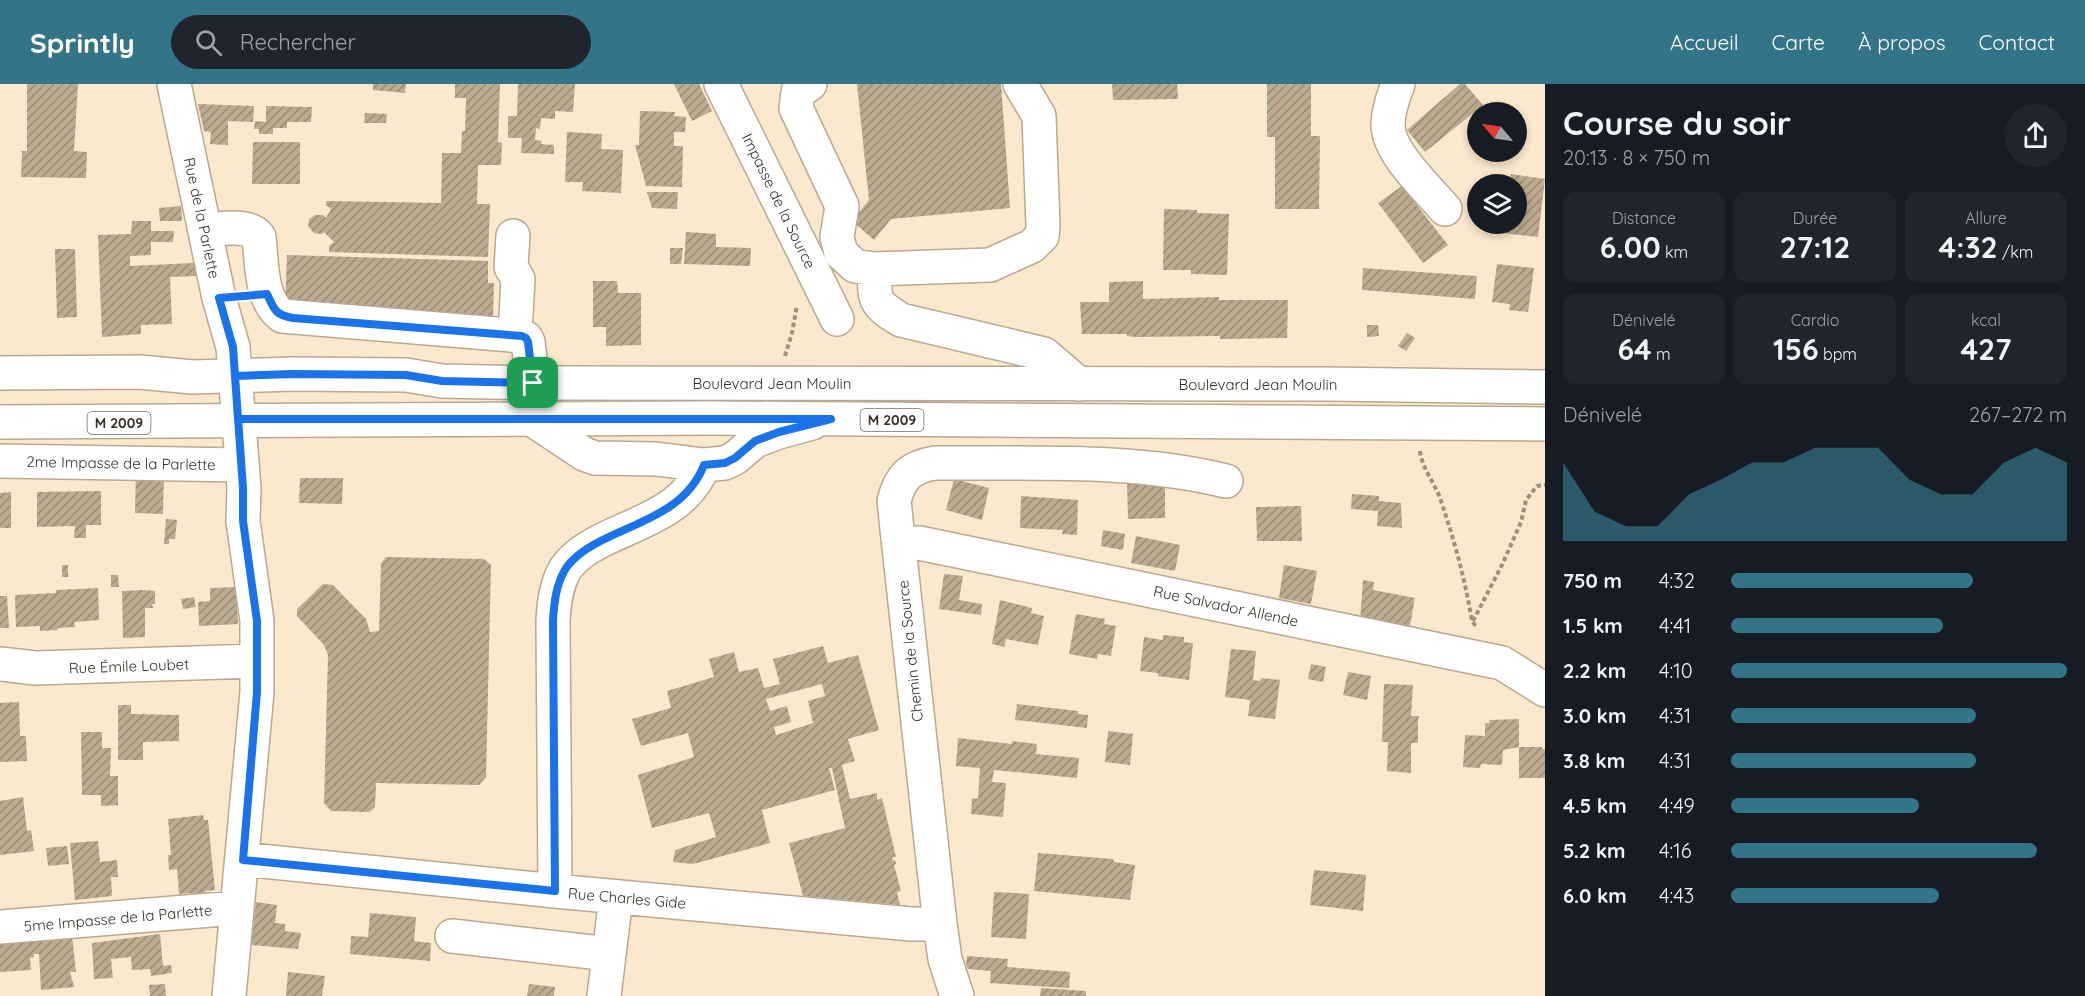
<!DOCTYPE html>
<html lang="fr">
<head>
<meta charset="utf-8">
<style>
  body { margin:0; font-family:Quicksand,sans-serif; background:#20242c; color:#f1f3f6; height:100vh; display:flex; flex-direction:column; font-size:22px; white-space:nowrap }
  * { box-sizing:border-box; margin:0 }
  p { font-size:20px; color:#9ea1a6 }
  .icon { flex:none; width:33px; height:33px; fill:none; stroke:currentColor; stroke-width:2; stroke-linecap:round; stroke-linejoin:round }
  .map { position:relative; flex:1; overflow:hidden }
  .panel { display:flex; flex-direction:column; background:#171b24; width:540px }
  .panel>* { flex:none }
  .needle { width:39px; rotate:299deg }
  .buttons { position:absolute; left:1467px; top:18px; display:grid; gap:12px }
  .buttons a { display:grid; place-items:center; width:60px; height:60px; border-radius:50%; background:#171b24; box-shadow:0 3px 9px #0003; font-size:30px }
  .pin { position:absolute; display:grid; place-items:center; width:51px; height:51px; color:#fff; margin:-26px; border-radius:12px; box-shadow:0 3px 9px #0006 }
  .round { display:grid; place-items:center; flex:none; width:63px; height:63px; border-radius:32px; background:#20242c }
  .summary { display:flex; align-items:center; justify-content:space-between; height:102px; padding:0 18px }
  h1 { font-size:33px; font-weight:800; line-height:45px }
  .metrics { display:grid; grid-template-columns:repeat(3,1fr); gap:9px; height:102px; padding:6px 18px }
  .metrics div { display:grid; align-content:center; border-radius:12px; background:#20242c; text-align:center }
  .metrics b { font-size:30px; font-weight:800 }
  .metrics small { font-size:16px; font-weight:400 }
  .metrics p { font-size:16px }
  .chart { height:168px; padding:12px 18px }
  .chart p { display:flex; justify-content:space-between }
  .chart svg { width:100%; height:108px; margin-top:6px; fill:#347488; opacity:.7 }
  ul { padding:0 18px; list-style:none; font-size:20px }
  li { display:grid; grid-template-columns:96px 72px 1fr; align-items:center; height:45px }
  li i { height:15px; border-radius:8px; background:#347488 }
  header { display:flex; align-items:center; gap:36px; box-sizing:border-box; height:84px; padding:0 30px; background:#347488; color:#fff }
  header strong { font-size:28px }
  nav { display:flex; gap:33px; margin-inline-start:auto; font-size:21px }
  .search { width:420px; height:54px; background:#20242c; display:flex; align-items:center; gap:15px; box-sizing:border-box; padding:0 21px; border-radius:33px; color:#9ea1a6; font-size:22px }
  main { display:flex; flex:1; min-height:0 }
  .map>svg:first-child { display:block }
  .building { fill:url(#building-hatch); fill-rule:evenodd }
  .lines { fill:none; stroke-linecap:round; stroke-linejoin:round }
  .minor-casing { stroke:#baa990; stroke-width:36 }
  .major-casing { stroke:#baa990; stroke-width:36 }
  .path { stroke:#9e927f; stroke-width:4; stroke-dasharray:4.5 3; stroke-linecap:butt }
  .minor { stroke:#fff; stroke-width:33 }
  .major { stroke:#fff; stroke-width:33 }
  .route-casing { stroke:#fff; stroke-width:12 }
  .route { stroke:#1a73e8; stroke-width:8 }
  .labels { text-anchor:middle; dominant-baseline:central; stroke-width:4.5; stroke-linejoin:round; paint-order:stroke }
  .shield { fill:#fff; stroke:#736e67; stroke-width:1.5 }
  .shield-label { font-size:14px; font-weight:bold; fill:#373026 }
  .street-label { font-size:15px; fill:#373026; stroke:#fff }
</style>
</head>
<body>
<header>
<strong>Sprintly</strong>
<div class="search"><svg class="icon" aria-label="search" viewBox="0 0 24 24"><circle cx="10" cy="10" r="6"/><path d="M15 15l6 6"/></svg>Rechercher</div>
<nav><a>Accueil</a><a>Carte</a><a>À propos</a><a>Contact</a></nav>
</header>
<main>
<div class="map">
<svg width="1545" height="912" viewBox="0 0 1545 912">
  <defs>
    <pattern id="building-hatch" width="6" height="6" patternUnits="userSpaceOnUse" patternTransform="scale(1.5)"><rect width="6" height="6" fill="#bbab91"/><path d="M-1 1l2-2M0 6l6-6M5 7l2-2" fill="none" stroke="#998c76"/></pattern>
  </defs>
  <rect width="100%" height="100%" fill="#fbe9ce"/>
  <path class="building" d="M27 0H78L74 67 87 68 86 94 21 93 22 67H27Z
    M373 0H406L405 9 373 6Z
    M455 0H500L498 58 502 59 501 81H478L477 120H490L488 173 329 168V162L334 158 324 148 322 150 314 149 308 142 309 135 315 131H323L326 134 331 125 326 121V117L441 119 442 69H461L462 47H465L466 14H455Z
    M518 0H575L573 28 555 27V35L541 34 540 45 536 44 535 56 542 57 541 60 554 61V70L521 69 522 54H508V32H517Z
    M674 0H699L712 27 692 37Z
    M857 0H1001L1010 124 891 135 874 156 852 137 869 116Z
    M1112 0H1177L1178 15 1113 16Z
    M1267 0H1311V52H1320L1319 125H1275V53H1267Z
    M1460 0H1465L1483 21 1425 68 1407 46Z
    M198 20 254 22 253 38 228 37V61L210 60 211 48 204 47Z
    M266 22 312 23 311 38H287V44H273V50H259V45H254L255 37 266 38Z
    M640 27 675 28 674 32 686 33 685 48H674V62H683L682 103 646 102 635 61H639Z
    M365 29 387 30 386 39H364Z
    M567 48 602 50 601 65 623 66 621 109 582 107 583 98H565Z
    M253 58H300V100H252Z
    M1511 90 1545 95 1538 153 1503 149 1504 140H1516V100H1509Z
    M1402 102 1448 161 1423 179 1378 119Z
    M647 108H678L677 125 652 124Z
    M181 122 182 137H160L159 124Z
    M1164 125 1197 126V129L1229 130 1227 191 1191 190V186H1163Z
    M132 137H151V147H174L173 158H151V171L130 172V182L194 179 196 192 170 193 172 240 141 241V250L102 253 98 151 131 150Z
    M686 148 716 150V163L751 164 750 182 684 180Z
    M670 164H683L681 180H670Z
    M55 165H75L77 233 57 234Z
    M287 171 488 177V199H494L493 235 285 226Z
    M1497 180 1534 184 1528 228 1509 226 1510 220 1492 218Z
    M1363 184 1477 192 1475 215 1362 206Z
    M593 197H617L618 209H641V261L606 262V243H593Z
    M1143 197V215L1219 213V216H1288L1287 254 1220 255V252L1136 253 1127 252V250H1082L1080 218H1109V198Z
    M1367 241H1378L1379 252 1367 253Z
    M1407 249 1415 254 1406 267 1398 262Z
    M136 389 164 390 163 430 135 429Z
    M300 394H343L342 420 299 419Z
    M954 395 989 404 982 436 946 426Z
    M1165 396V434L1128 435 1127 398Z
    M101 407V441H86V454H74L75 442 37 443V408Z
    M11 408V444H0V409Z
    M1352 410 1379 412V417L1401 419 1402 444 1377 442 1378 427 1351 425Z
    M1021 412 1078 416 1077 451 1062 450 1063 446 1020 444Z
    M1301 422 1302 457H1257L1256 423Z
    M166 435 177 436 175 455H169V460H164Z
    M1103 446 1125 450 1123 466 1101 462Z
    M1136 452 1180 461 1175 487 1131 479Z
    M386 473 484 475 491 481 486 693 479 701 376 699 375 723 369 728 331 727 324 719 328 571 324 561 297 532V525L323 500 333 501 366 535 370 548 379 547 381 479Z
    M62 481H68V493H62Z
    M1284 481 1317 487 1311 520 1279 514Z
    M944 490 963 492 959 516 982 520 981 531 939 525Z
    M111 491H118L119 503H111Z
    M1363 496 1374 498 1373 506 1415 514 1409 547 1360 537Z
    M236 503 238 540 199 542 198 518 210 517V504Z
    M98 504 99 536 74 538 75 543 58 544 57 546 40 547V542L16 543 15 511 56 509V506Z
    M144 506 155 507V520H152L153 524H145V553L123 554 122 507Z
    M0 512H7L9 544H0Z
    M194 513 196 523 183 525 181 515Z
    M1000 516 1032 524 1031 529 1044 532 1038 561 1006 555 1004 563 992 560Z
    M1076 530 1105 535 1104 540 1116 542 1111 572 1098 570 1097 575 1069 570Z
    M1163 551 1184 553V558L1193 559 1189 596 1158 592V589L1140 587 1144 553 1163 556Z
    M823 562 828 579 858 571 879 646 848 655 855 677 842 681 850 715 877 709V716L882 714 896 773H892L893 777 895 776 896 780 894 781 901 807 897 808 900 821 803 812 789 759 845 744 832 684H829L835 706 762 726 770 759 693 780 673 778 675 766 716 753 709 729 652 744 638 691 694 673 688 649 641 662 632 635 671 624 667 607 714 593 709 575 734 568 739 588 758 584 764 604 780 600 773 575ZM822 600 825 612 808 617 813 639 776 651 774 643 791 638 787 622 770 627 766 615Z
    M1231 565 1256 567 1253 596 1259 597 1262 594 1280 596 1275 635 1248 632 1250 616 1225 613Z
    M1311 580 1326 583 1323 598 1308 595Z
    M1348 588 1371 592 1367 616 1343 611Z
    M1384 600 1413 601 1411 632H1419L1418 636V659H1411V689L1387 687 1388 658H1382Z
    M19 618 20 652H26L27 677 0 678V619Z
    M1017 620 1078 627V630L1088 631 1087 644 1015 636Z
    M118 621H131V630L179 631V657L143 658V676H118Z
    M1519 635V663L1503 666 1502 681 1481 680 1480 684 1463 683 1465 651 1485 652V639H1490L1489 636Z
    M1108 647 1133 650 1130 681 1105 678Z
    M81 648H102V664H111L110 692H118V721L101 722V711H82Z
    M958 654 1012 660V657L1037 660 1036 670 1079 674 1077 694 994 686 992 698 1006 699 1003 733 971 730 972 714 978 715 980 684 956 682Z
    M1519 663H1542V665H1545V694H1519Z
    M23 713 27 747 31 746 34 767 0 771V717Z
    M203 731 204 736H208L215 806 205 807 206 811 193 812 192 809 179 810 177 785 169 786 168 771H171L168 735Z
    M98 757 100 778 117 776 118 793H111L112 812 75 816 70 759Z
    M67 762 69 780 48 782 46 764Z
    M1038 769 1113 775 1114 778 1135 781 1130 816 1034 807Z
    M1314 786 1366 791 1363 827 1310 821Z
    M994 808 1029 810 1026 855 991 853Z
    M256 818 277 821 275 839 285 840V847L301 849 298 865 251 861Z
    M370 829 416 833 414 857 431 859 430 877 350 870 351 852 368 853Z
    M160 850 163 882 171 881 172 889 151 892 150 885 132 886 131 873 111 875 113 894 94 895 92 859Z
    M72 852 76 888H70L74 903 41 906 39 870H34V873L30 874 31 886 0 888V860Z
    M967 872 1008 875 1007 883 1070 888 1069 904 990 899 991 887 968 885 966 881Z
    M288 888 325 892 322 912H286Z
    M165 900 166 912H150L149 901Z
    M529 900 555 903 554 912H527Z
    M1041 904 1086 907V912H1040Z"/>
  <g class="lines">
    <g class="minor-casing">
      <path id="minor" d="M174 0 219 214 233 263 244 404 243 437 257 537V608L229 912
        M721 0 837 235
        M810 0 798 8 796 24 842 122 837 153 841 169 855 182 874 185 990 181 1032 162 1042 152 1043 142 1039 32 1020 0
        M1398 0C1393 13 1388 27 1388 41 1388 68 1427 104 1445 125
        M206 146C222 145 248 139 259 153 262 178 260 216 282 232L522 252 526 254 528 258 533 299
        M513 152 511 183 518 195 515 250
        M874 185C875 217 873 219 901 236L1044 270 1079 300
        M533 336 584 370 595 374 656 375 704 381 725 379 735 374 755 357 779 348 812 339
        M0 377 242 381
        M899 459H919L1502 579 1545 606
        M0 580 35 584 257 577
        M242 775 555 807 911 840H940
        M555 807 553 537C554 519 556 500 566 484 573 474 584 466 595 460 635 438 685 429 704 381
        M0 843 236 824
        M452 852 609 870
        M604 912 616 813
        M957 912 945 875 940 840 894 417C900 393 910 383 935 379 1031 380 1133 374 1226 397"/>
    </g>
    <g class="major-casing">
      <path id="major" d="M0 289 140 288 192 293 293 290 406 291 442 297 533 299 1327 300 1545 303
        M0 338 710 334 1545 340"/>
    </g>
    <path class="path" d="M785 272 792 249 797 221
      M1420 367C1422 384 1434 398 1440 414 1454 455 1465 495 1472 537L1477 544
      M1473 537 1502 481 1521 438 1526 416 1537 402 1545 401"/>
    <use href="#minor" class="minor"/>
    <use href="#major" class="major"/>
  </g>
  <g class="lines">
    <g class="route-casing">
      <path id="route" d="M533 299 442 297 406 291 292 290 235 292 243 404V437L257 537V608L243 776 555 807 553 537C554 519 556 500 566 484 573 474 584 466 595 460 635 438 685 429 704 381L725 379 735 374 755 357 779 348 831 335H238L233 263 219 214 267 210C274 225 275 231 293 234L522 252 526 254 528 258 533 299"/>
    </g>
    <use href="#route" class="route"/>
  </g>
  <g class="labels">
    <g class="shield">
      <rect x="860.5" y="325" width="63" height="22" rx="4.5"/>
      <rect x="87.5" y="328" width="63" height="22" rx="4.5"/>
    </g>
    <g class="shield-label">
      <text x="892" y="336">M 2009</text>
      <text x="119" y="339">M 2009</text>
    </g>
    <g class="street-label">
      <text transform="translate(779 117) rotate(64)">Impasse de la Source</text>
      <text transform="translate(202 134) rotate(78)">Rue de la Parlette</text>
      <text x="772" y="299">Boulevard Jean Moulin</text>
      <text x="1258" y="300">Boulevard Jean Moulin</text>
      <text transform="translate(121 379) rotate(1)">2me Impasse de la Parlette</text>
      <text transform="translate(1226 522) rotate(12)">Rue Salvador Allende</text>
      <text transform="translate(910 567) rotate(-96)">Chemin de la Source</text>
      <text transform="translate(129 582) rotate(-2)">Rue Émile Loubet</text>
      <text transform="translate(627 814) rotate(5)">Rue Charles Gide</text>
      <text transform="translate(118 834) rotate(-5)">5me Impasse de la Parlette</text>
    </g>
  </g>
</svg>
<div class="buttons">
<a><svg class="needle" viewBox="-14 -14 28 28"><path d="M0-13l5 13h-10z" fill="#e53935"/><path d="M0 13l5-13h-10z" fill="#9ea1a6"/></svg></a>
<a><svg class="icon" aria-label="layers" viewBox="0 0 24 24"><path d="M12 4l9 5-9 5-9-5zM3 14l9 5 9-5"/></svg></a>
</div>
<div class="pin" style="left:533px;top:299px;background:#1e9e55"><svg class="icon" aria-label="arrive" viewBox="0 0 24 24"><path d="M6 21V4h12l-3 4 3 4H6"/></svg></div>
</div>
<section class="panel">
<div class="summary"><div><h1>Course du soir</h1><p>20:13 · 8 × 750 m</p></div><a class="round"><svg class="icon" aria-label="share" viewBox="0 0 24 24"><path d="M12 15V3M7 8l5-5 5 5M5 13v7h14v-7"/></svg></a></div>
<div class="metrics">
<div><p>Distance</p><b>6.00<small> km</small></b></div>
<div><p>Durée</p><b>27:12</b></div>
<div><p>Allure</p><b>4:32<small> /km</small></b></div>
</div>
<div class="metrics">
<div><p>Dénivelé</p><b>64<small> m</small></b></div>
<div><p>Cardio</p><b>156<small> bpm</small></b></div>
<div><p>kcal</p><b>427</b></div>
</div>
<div class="chart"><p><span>Dénivelé</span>267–272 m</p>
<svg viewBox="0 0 160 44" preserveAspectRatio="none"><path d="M0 44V12L10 32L20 38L30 38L40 25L50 19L60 12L70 12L80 6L90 6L100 6L110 19L120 25L130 25L140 12L150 6L160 12V44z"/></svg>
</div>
<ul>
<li><b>750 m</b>4:32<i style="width:72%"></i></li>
<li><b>1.5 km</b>4:41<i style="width:63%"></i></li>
<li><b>2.2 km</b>4:10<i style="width:100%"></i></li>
<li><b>3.0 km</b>4:31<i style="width:73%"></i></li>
<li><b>3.8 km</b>4:31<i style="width:73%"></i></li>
<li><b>4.5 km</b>4:49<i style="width:56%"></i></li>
<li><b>5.2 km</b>4:16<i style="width:91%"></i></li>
<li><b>6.0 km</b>4:43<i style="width:62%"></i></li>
</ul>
</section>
</main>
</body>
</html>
